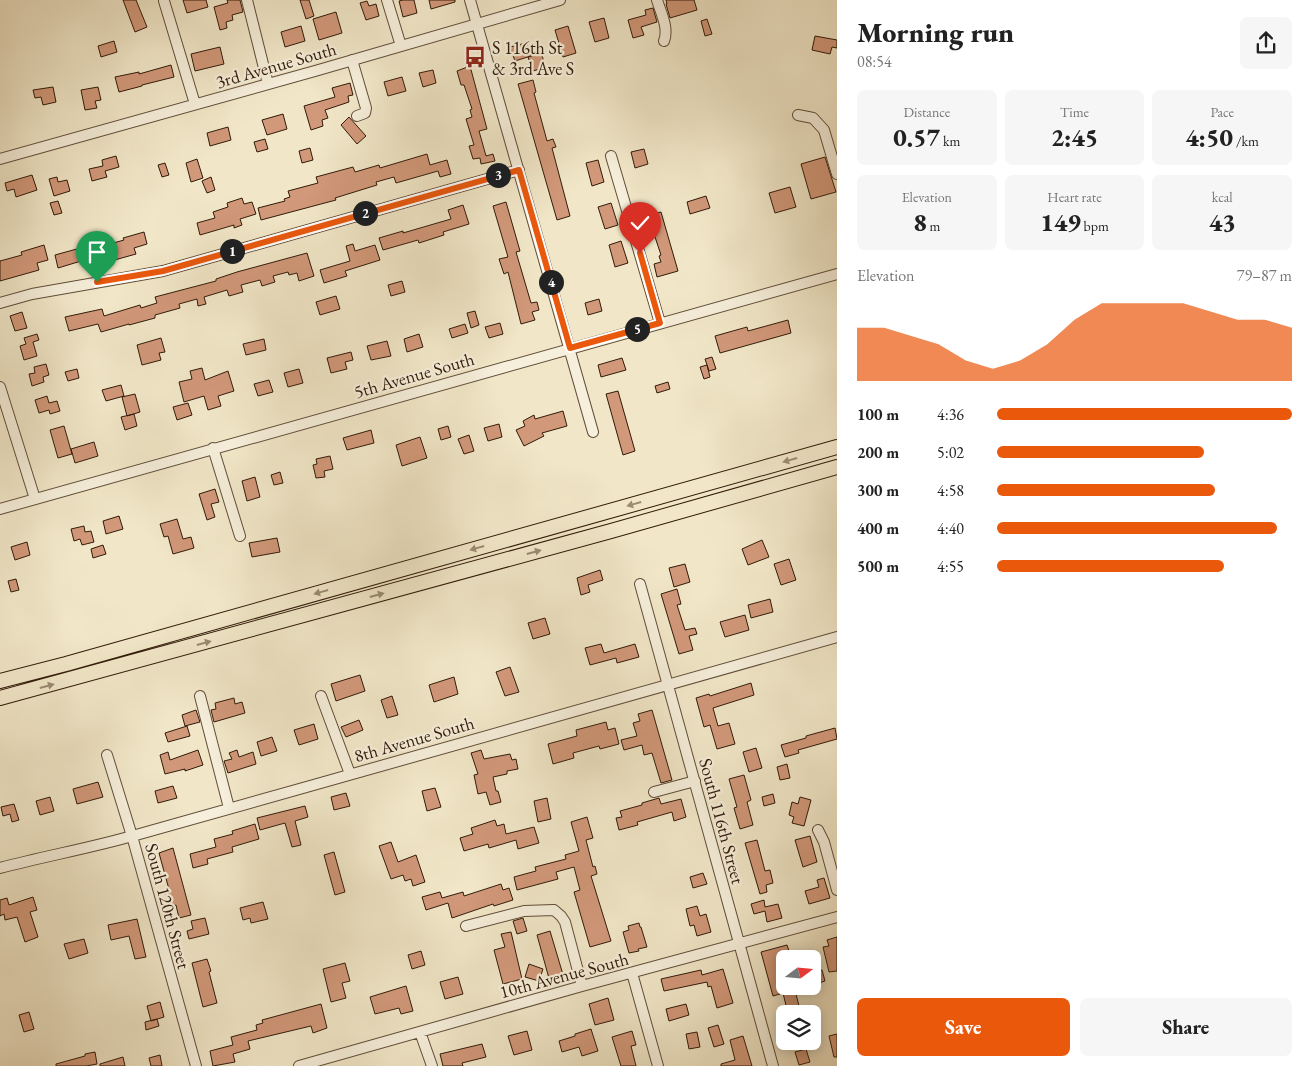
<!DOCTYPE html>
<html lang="en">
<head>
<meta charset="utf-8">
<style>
  body { margin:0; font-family:"EB Garamond",serif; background:#f6f6f6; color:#222; height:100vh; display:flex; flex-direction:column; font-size:19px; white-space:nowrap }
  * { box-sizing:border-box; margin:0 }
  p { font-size:16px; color:#767676 }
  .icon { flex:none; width:28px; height:28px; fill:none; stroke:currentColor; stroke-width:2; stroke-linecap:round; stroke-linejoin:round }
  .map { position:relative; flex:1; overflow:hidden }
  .side { display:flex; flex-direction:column; background:#fff; width:475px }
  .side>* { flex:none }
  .needle { width:32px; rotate:74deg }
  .buttons { position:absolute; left:776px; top:950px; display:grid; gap:10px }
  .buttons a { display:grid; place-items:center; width:45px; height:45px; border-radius:8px; background:#fff; box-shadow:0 2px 12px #0003; font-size:25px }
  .pin { position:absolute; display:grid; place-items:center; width:42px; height:42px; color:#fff; margin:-51px -21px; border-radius:50% 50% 50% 0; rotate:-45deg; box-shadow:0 0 5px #0007 }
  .pin .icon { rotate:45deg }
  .km { position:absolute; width:25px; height:25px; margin:-12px; border-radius:50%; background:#222; color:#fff; font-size:14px; line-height:25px; text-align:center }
  .round { display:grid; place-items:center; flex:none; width:52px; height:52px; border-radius:8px; background:#f6f6f6 }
  .overview { display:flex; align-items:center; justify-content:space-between; height:85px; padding:0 20px }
  h1 { font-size:28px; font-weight:800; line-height:38px }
  .stats { display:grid; grid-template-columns:repeat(3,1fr); gap:8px; height:85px; padding:5px 20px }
  .stats div { display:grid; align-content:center; border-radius:8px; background:#f6f6f6; text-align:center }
  .stats b { font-size:25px; font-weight:800 }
  .stats small { font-size:14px; font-weight:400 }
  .stats p { font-size:14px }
  .chart { height:140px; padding:10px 20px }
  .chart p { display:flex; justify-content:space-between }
  .chart svg { width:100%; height:90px; margin-top:5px; fill:#ea580c; opacity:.7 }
  .primary-button { display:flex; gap:10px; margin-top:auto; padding:10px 20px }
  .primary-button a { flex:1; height:58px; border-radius:8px; background:#ea580c; color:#fff; font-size:20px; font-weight:800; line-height:58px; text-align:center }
  .primary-button a+a { background:#f6f6f6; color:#222 }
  ul { padding:0 20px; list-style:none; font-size:16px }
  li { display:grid; grid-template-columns:80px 60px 1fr; align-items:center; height:38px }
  li i { height:12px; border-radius:6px; background:#ea580c }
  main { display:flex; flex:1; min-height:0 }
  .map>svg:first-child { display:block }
  .building { fill:#d19879; stroke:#311a09 }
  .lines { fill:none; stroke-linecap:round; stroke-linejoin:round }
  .minor-casing { stroke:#614d39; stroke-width:12 }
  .highway-casing { stroke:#311a09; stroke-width:16 }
  .minor { stroke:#f6efdb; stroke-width:10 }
  .highway { stroke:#f1e7c8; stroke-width:14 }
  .oneway { fill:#9b8b72 }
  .route-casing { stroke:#fff; stroke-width:10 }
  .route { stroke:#ea580c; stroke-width:6 }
  .labels { text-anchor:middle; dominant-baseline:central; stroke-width:4.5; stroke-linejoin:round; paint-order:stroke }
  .poi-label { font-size:18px; fill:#311a09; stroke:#f6efdb; text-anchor:start }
  .street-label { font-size:18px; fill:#311a09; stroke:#f6efdb }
</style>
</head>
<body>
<main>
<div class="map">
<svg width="837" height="1066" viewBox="0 0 837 1066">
  <rect width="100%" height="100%" fill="#f1e7c8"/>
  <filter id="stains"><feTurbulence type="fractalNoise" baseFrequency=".004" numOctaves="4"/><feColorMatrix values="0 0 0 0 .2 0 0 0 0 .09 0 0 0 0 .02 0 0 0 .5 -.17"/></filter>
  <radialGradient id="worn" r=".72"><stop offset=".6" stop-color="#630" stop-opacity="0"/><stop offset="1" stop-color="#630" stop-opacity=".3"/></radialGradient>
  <path class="building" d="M123 0H136L147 27 135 32Z
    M183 0H206L208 7 187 13Z
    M227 0H240L243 12 232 15 233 20 226 22 227 28 220 30 214 7 228 3Z
    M300 0H309L314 16 306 19Z
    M403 0H414L417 13 403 17 399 1Z
    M429 0H455V2L431 9Z
    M666 0H694L697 10 670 18 666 4H667Z
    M367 1 369 6 376 4 379 16 366 20 360 3Z
    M653 8 657 22 641 27 644 35 633 38 628 20 646 15 645 10Z
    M336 12 342 33 319 40 313 19Z
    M604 18 609 38 595 42 589 22Z
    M707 19 712 34 705 36 701 21Z
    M301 26 305 41 285 47 281 32Z
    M568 26 576 53 563 57 555 30Z
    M815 36 837 40V48L832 47 830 54 812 50Z
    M114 41 117 52 101 57 98 46Z
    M526 43 531 56 515 61 510 47Z
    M220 47 224 64 195 71 191 54Z
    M541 53 546 67 533 71 528 57Z
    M171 65 174 77 142 85V86L119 92 115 77 139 72V74Z
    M470 66 487 129 479 131 486 156 493 154 495 161 481 164 480 158 473 159 469 146 474 145 466 119 472 117 470 110 472 109 464 85H461L457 71Z
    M433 70 436 83 423 87 419 73Z
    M402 77 406 91 388 96 384 82Z
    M533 80 536 92 534 93 547 141 553 139 556 147 552 148 570 216 557 220 518 84Z
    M350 83 353 95 348 96 349 102 325 110 328 118 322 120 323 126 311 130 304 106 335 97 332 88Z
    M53 87 56 102 43 105 41 97 35 98 33 90Z
    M98 87 101 100 95 101 97 108 85 110 81 90Z
    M283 114 287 129 267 135 262 120Z
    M349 117 366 136 357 144 341 125Z
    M228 127 231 140 210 146 207 133Z
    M265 139 268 149 257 152 254 142Z
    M310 148 313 160 302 163 299 151Z
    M644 149 648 164 635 168 631 152Z
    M427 154 430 165 447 160 451 174 440 177 438 171 396 183 394 177 376 182 377 185 335 198 336 200 261 220 258 208 285 201 284 199 290 197 288 191 318 183 316 177 353 167 355 172 379 165 380 168Z
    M116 156 119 167 105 171 107 177 92 181 89 169 103 166 102 160Z
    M825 157 836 192 811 199 801 164Z
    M197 159 203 178 191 182 186 163Z
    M598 160 604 182 592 186 586 163Z
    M165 163 169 175 162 177 158 165Z
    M32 175 37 190 16 197 14 189 7 191 5 183Z
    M57 177 58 182 67 180 70 191 54 196 49 179Z
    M211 177 215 190 207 193 202 181Z
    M790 187 796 207 775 213 769 193Z
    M706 196 710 208 690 214 687 202Z
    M242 198 244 204 252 202 256 214 240 219 242 225 234 228V225L200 235 197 223 215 218 213 212 228 207 227 203Z
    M58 201 62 213 54 215 50 203Z
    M506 202 520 251 516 252 531 303 537 302 539 310 532 312 535 320 521 324 508 272 504 274 499 259 508 257 493 206Z
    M611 203 618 225 605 229 598 207Z
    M463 205 469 224 443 232 444 235 419 243 418 240 383 250 379 238 403 231V233L451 219 448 210Z
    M661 212 678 271 657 277 654 264 661 262 659 256 661 255 648 216Z
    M144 232 147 244 134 248 136 254 93 266 91 258 58 268 55 255 84 247 85 251 124 240 123 238Z
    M621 241 628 263 615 267 609 245Z
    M353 244 355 251 375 245 380 260 345 271 347 276 324 283 320 270 350 261 346 246Z
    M44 245 48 260 37 263 39 270 0 281V261L22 255 21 252Z
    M307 253 314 276 299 281 297 273 289 275 288 272 273 276 275 282 262 286 260 280 241 285 243 292 229 296 227 290 204 297 206 304 198 306 197 299 179 304 180 308 155 315V318L129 325V324L101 332 98 324 69 331 65 317 102 309 104 316 140 305 141 308 157 303 155 297 216 281V279L237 272Z
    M402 281 405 292 391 296 388 285Z
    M336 296 340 309 320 315 316 302Z
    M599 299 602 311 588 315 585 303Z
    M475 311 479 325 471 328 467 313Z
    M22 312 27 328 15 331 10 316Z
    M788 320 791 333 720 353 715 336 747 327 748 331Z
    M500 323 503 334 489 338 485 327Z
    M465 324 468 333 452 338 449 329Z
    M37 334 39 340 33 342 37 356 24 360 20 346 26 344 24 338Z
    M419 334 423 347 407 352 404 339Z
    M161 338 165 352 159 353 161 360 142 365 137 345Z
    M264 339 266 350 246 355 243 344Z
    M387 341 391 356 371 360 367 346Z
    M351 352 353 360 345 362 347 369 331 373 327 358Z
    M712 357 716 369 709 371 705 359Z
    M622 358 626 370 601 377 598 365Z
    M46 364 49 375 43 377 44 382 32 386 29 374 35 373 34 367Z
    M707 365 710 377 704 379 700 367Z
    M202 368 205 380 228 371 234 391 218 396 221 406 208 410 204 396 184 402 179 382 192 379 190 371Z
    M77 369 79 378 68 381 65 372Z
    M299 369 303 383 288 387 284 373Z
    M269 380 273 392 258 396 254 384Z
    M668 382 670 389 657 393 655 386Z
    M121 385 124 396 106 401 102 390Z
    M618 391 635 451 623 455 606 394Z
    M135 394 140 412 127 416 122 397Z
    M47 396 49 403 57 401 60 411 50 414 49 410 39 413 35 400Z
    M188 403 192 415 177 420 173 407Z
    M563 411 567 426 542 433 544 436 524 446 516 430 525 426 523 421 534 415 535 419Z
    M134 414 137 426 125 430 121 417Z
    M499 424 502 437 488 441 484 428Z
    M64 426 72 454 58 458 50 430Z
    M448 426 451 437 441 440 438 429Z
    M371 430 374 443 347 450 343 438Z
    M469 435 474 451 464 454 458 439Z
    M420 437 427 458 402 466 396 445Z
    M94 442 98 456 75 463 71 449Z
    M330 456 333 469 324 471 325 477 316 478 313 465 317 464 316 459Z
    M280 472 283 483 274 485 271 475Z
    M255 477 260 497 247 501 242 481Z
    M215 489 219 502 211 504 215 517 207 520 199 494Z
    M119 516 123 529 106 534 103 521Z
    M177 519 183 539 191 537 194 548 173 554 168 536 164 537 160 524Z
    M84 526 85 532 91 531 94 542 82 545 80 539 74 541 71 529Z
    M277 538 280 552 252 557 249 543Z
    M762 540 769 557 748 565 742 549Z
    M27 542 30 555 15 560 11 547Z
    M103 545 106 554 93 558 91 549Z
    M789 559 796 580 781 585 774 564Z
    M685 564 690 582 674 587 669 568Z
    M600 570 603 580 588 585 590 592 581 595 577 578Z
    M16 579 19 590 11 592 8 581Z
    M677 589 681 604 677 605 685 630 695 628 697 634 689 636 693 650 679 654 661 594Z
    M770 599 773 612 751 618 748 605Z
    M745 615 749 630 725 637 720 622Z
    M545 618 550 634 533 639 528 623Z
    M601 644 604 653 635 644 639 657 617 663 616 658 590 665 585 648Z
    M510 667 519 692 505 696 496 672Z
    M360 675 365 691 336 701 331 684Z
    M454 677 458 694 434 702 429 685Z
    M751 683 754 695 713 708 718 726 729 723 735 744 717 749 710 725 704 727 696 698 709 694 710 696Z
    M392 696 398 715 387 718 381 700Z
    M234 698 235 704 242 702 245 713 214 722 211 710 216 709 215 703Z
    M196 710 200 722 185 726 182 715Z
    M652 710 672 780 661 783 652 753 644 755 642 745 624 750 621 740 637 736 633 723 640 721 638 714Z
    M359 720 363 730 346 737 341 727Z
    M606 722 608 730 615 728 619 744 600 749 599 746 573 753 574 758 553 764 548 744 577 736 576 730Z
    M314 724 318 739 299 745 294 730Z
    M187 726 190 736 168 742 165 733Z
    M835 728 837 739 798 750 799 753 785 757 781 745 806 738V736Z
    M272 737 277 751 261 756 257 742Z
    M756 748 762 768 749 772 743 752Z
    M198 750 203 765 185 771V769L165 774 160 755 168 752 170 760Z
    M237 750 239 757 253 752 256 764 228 773 224 761 232 759 229 753Z
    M481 750 484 759 510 754 512 760 516 759 518 769 507 771V774L493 777 496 791H498L501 802 490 805 486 792 478 794 474 775 478 774 471 753Z
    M787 764 790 778 780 780 777 767Z
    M744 775 751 800 747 802 753 825 740 829 734 808 737 807 729 779Z
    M98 782 103 797 77 804 73 789Z
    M173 786 177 798 158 803 155 791Z
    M435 788 441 807 427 811 422 791Z
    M346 793 350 806 334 810 331 797Z
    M773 794 775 803 764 806 762 797Z
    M50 797 54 811 40 815 36 801Z
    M800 797 811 800 804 826 792 823 794 817 789 815 792 802 798 804Z
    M547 798 551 819 538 822 534 801Z
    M659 798 661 804 681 799 686 817 674 821 672 812 637 822 638 825 619 830 616 818 622 817 620 811 642 805V803Z
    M14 804 19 820 12 822 10 814 3 816 1 807Z
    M305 806 308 817 295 821 301 845 292 847 285 823 260 830 257 818Z
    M587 817 593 838 586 840 593 867 595 866 597 874 591 876 611 941 590 947 574 892 580 890 574 867 556 872 558 879 517 890 514 877 536 871 535 867 566 859 565 855 579 851 571 822Z
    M495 820 497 826 504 824 506 834 534 827 539 843 518 849 516 840 489 848 488 844 464 851 460 838 473 834 471 828Z
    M255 824 259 839 232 847 233 852 207 859 208 864 193 868 190 854 216 847 214 839 233 834 232 831Z
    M810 836 817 862 803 867 795 840Z
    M757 840 765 871 770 870 773 883 766 885 767 892 760 894 745 843Z
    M391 842 398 862 416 855 425 882 413 886 411 879 405 881 403 875 391 879 379 846Z
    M173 848 191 915 179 918 176 905 170 907 166 894 170 893 159 853Z
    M334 852 345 892 335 895 324 855Z
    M703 873 707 884 693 888 690 877Z
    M824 878 830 898 809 904 805 891 819 887 817 880Z
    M501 884 503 890 509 888 513 900 494 906 493 904 452 918 448 903 426 910 422 897 440 892 442 898 463 892 464 896Z
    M33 897 37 910 30 912 38 937 25 942 17 917 5 920 4 914 0 916V900L7 898 9 905Z
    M764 900 765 907 778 904 782 918 767 922 765 911 754 914 751 904Z
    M263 902 268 919 251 923 250 918 243 920 240 908Z
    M697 906 700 916 706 914 711 932 697 936 694 925 690 926 686 909Z
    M205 918 209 934 189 939 187 931 193 929 191 921Z
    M523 918 527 931 517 934 513 921Z
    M137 919 146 957 135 959 129 936 111 940 108 925Z
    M639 923 640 927H641L647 947 638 949 639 951 629 953 623 932 629 930 628 926Z
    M550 931 564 978 550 982 537 935Z
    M511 932 522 979 503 984 494 950 505 947 501 934Z
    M837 937V971L829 972 823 947 829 946 827 940Z
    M84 939 88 953 69 959 64 944Z
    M787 945 791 957 785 959V986H794L801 1014H788L783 993 773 996 761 952Z
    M421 951 425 965 412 969 408 955Z
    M207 959 211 971 209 972 217 1003 203 1007 192 963Z
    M345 963 350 981 342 983 346 998 331 1002 323 969Z
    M529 964 543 969 539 981 525 977Z
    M723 969 733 1003 717 1008 711 986 708 987 707 982 664 991 661 979 701 970 702 975Z
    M822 970 825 981 816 984 813 972Z
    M458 977 463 994 445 999 440 982Z
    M406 986 413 1011 401 1014 399 1008 375 1014 370 997Z
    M608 998 614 1020 595 1025 589 1004Z
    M160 1002 164 1017 151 1021 147 1006Z
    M321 1004 327 1028 313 1033 311 1026 248 1041 250 1049 233 1054 235 1062 213 1066 210 1051 233 1045 231 1037 257 1030 256 1025 263 1023 262 1020Z
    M686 1004 689 1015 669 1021 666 1009Z
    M29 1012 34 1029 24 1032 19 1015Z
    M157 1019 159 1026 146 1030 145 1022Z
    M718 1025 724 1044 714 1047 708 1028Z
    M591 1029 598 1051 582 1056 579 1047 562 1052 559 1041 575 1036V1034Z
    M527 1031 532 1050 514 1055 508 1036Z
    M632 1031 636 1045 631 1046 636 1066H621L612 1037Z
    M697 1032 700 1047 689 1049 686 1034Z
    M837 1034V1057H834L829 1036Z
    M743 1036 752 1066H721V1064L735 1060 730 1040Z
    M482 1044 486 1057 462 1063 463 1066H443L440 1054Z
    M806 1049 810 1062 799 1065 795 1052Z
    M95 1052 97 1064 86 1066H56V1064L85 1056V1054Z
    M160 1055 162 1066H151L149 1058Z
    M123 1057 125 1066H100V1064Z"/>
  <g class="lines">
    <g class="minor-casing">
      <path id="minor" d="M247 0 268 84
        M387 0 401 46
        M470 0 593 432
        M657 0C661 13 669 28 664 41
        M164 1 195 104
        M352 60 366 108 365 113 357 116
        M798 115 813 118 824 130 837 174
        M611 156 660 323
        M0 159 315 71 560 0
        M0 303 32 294 163 271 519 170
        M0 387 35 499
        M213 448 240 536
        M0 509 837 274
        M640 584 773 1066
        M200 696 229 808
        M321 696 350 774
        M107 755 132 836 196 1066
        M654 792 695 781
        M818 830 824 842 837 890
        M0 868C45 856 91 848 136 835 370 770 603 701 837 637
        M466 926 524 911 554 910 561 916 565 922 582 986
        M632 973 658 1066
        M420 1032 432 1066
        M299 1066 582 986 837 917"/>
    </g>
    <g class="highway-casing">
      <path id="highway" d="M0 681 66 664 837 447
        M0 698 611 531 837 467"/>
    </g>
    <use href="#minor" class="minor"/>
    <use href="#highway" class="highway"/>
  </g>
  <defs><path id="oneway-solid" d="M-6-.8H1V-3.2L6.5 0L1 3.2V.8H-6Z" transform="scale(1.25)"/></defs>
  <g class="oneway">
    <use href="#oneway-solid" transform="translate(790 460) rotate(164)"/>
    <use href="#oneway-solid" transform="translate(634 504) rotate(164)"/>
    <use href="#oneway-solid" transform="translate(477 548) rotate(164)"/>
    <use href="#oneway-solid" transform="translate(534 552) rotate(-15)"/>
    <use href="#oneway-solid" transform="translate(321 592) rotate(164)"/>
    <use href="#oneway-solid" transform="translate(377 595) rotate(-15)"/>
    <use href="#oneway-solid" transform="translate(204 643) rotate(-15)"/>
    <use href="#oneway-solid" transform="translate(47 686) rotate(-15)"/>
  </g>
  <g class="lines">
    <g class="route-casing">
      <path id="route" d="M97 282 163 271 519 170 570 348 660 323 640 253"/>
    </g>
    <use href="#route" class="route"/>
  </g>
  <defs>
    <g id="bus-bare" transform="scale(1.725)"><path d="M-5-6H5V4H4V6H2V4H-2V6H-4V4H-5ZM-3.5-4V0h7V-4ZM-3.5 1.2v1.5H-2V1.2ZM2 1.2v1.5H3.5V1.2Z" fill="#8f2418" stroke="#f6efdb" stroke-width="2.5" paint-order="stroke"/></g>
  </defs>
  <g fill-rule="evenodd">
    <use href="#bus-bare" x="475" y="57"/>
  </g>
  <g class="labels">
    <g class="poi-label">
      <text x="492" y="47">S 116th St<tspan x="492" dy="21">&amp; 3rd Ave S</tspan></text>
    </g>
    <g class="street-label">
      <text transform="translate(276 65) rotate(-16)">3rd Avenue South</text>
      <text transform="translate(414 375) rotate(-16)">5th Avenue South</text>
      <text transform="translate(414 739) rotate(-16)">8th Avenue South</text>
      <text transform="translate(722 821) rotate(75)">South 116th Street</text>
      <text transform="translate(168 906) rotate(75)">South 120th Street</text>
      <text transform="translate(564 975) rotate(-15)">10th Avenue South</text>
    </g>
  </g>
  <rect width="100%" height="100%" filter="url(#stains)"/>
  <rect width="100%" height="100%" fill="url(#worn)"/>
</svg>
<div class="buttons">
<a><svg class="needle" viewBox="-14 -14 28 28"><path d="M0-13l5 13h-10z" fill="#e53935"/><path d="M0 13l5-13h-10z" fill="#767676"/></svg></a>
<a><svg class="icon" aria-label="layers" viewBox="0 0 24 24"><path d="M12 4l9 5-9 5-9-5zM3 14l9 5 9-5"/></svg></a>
</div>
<div class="pin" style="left:97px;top:282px;background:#1e9e55"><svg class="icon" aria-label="arrive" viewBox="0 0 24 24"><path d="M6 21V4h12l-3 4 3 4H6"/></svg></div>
<div class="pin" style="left:640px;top:253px;background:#d93025"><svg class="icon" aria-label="check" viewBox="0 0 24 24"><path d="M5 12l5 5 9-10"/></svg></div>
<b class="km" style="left:232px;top:251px">1</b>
<b class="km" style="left:365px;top:213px">2</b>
<b class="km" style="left:498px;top:175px">3</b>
<b class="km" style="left:551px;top:282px">4</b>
<b class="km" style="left:637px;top:329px">5</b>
</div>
<section class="side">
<div class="overview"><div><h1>Morning run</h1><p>08:54</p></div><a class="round"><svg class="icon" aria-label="share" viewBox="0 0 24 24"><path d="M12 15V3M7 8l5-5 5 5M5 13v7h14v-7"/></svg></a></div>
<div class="stats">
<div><p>Distance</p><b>0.57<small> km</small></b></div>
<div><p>Time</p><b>2:45</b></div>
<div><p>Pace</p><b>4:50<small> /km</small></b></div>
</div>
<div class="stats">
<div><p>Elevation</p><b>8<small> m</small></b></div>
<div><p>Heart rate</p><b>149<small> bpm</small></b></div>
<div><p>kcal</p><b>43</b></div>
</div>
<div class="chart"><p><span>Elevation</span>79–87 m</p>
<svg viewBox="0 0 160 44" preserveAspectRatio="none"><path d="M0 44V18L10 18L20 22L30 26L40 34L50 38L60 34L70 26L80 14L90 6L100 6L110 6L120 6L130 10L140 14L150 14L160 18V44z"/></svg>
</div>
<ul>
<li><b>100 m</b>4:36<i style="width:100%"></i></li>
<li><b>200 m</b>5:02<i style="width:70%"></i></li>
<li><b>300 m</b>4:58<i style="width:74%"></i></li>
<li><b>400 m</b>4:40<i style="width:95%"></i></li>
<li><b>500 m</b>4:55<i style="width:77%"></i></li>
</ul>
<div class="primary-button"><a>Save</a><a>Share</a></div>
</section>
</main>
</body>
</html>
